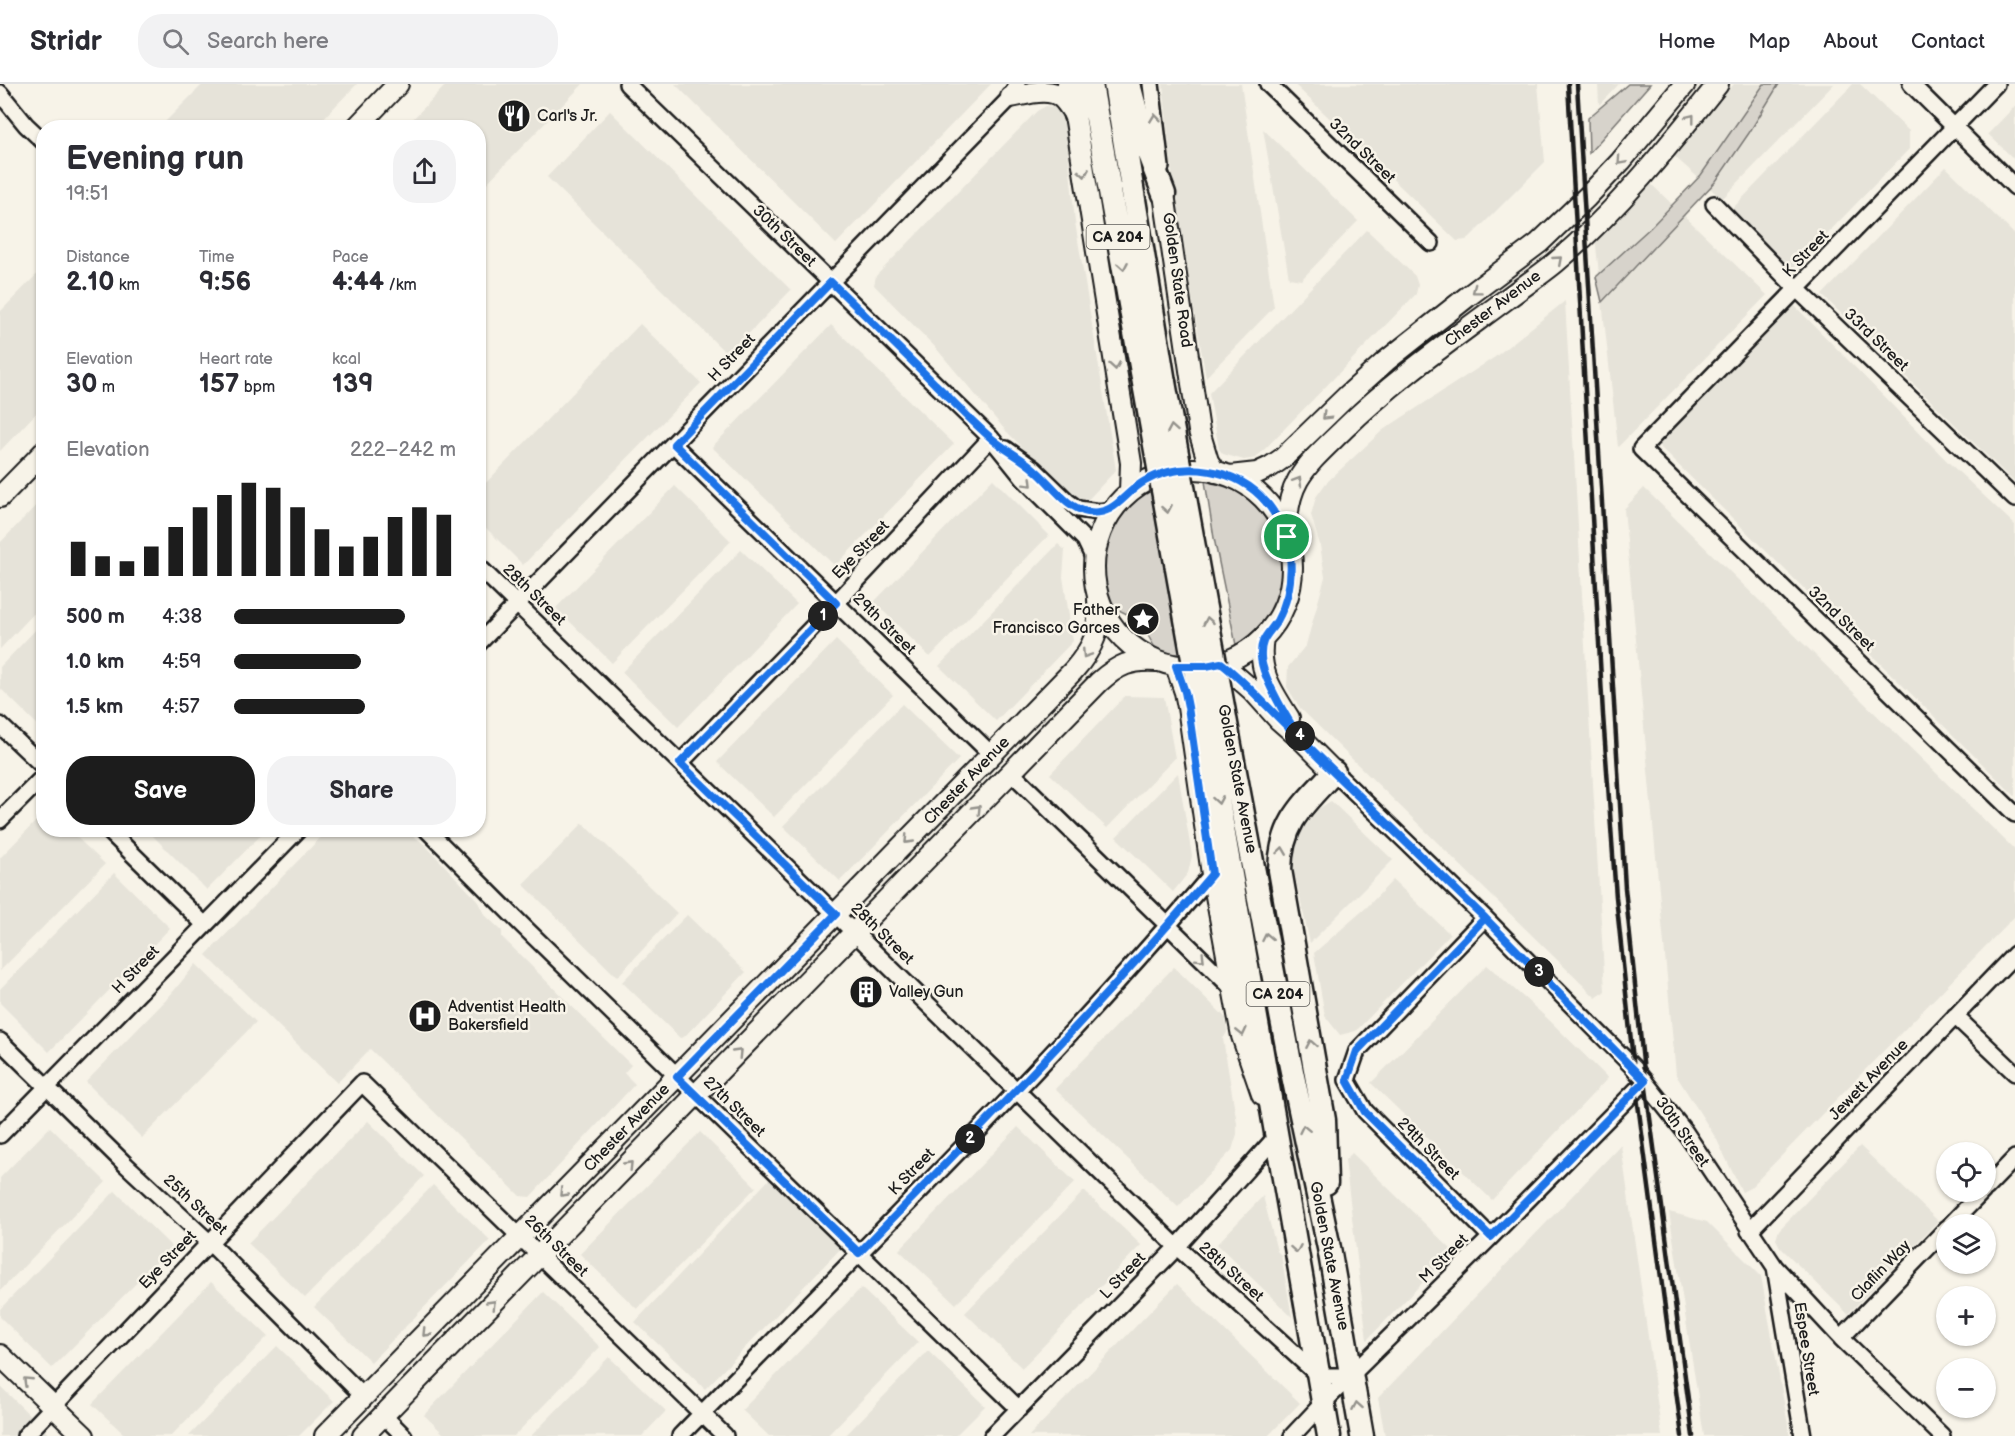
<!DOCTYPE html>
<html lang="en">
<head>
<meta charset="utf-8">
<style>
  body { margin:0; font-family:"Balsamiq Sans",sans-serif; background:#f2f2f3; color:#2b2b33; height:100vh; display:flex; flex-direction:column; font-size:22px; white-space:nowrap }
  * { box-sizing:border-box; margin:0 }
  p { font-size:20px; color:#7c7c81 }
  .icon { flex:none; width:33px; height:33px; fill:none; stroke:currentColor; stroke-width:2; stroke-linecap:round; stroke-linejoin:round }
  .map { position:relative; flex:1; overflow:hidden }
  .sheet { position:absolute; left:36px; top:36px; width:450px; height:717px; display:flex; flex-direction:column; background:#fff; border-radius:24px; box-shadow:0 2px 4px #0004 }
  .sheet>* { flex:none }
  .buttons { position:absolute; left:1936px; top:1058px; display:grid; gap:12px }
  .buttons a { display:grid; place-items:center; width:60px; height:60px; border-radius:50%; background:#fff; box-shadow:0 2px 4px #0004; font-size:30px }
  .pin { position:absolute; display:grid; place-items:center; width:51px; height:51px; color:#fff; margin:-26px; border:3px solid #fff; border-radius:50%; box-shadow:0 2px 6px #0007 }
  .km { position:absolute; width:30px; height:30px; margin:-15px; border-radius:50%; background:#222; color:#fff; font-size:16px; line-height:30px; text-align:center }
  .round { display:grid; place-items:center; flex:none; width:63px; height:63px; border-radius:24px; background:#f2f2f3 }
  .head { display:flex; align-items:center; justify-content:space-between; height:102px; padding:0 30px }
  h1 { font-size:33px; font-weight:700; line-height:45px }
  .stats { display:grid; grid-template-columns:repeat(3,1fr); gap:9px; height:102px; padding:6px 30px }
  .stats div { display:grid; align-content:center }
  .stats b { font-size:26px; font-weight:700 }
  .stats small { font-size:16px; font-weight:400 }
  .stats p { font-size:16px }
  .chart { height:168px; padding:12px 30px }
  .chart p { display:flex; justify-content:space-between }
  .chart svg { width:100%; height:108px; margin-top:6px; stroke:#1c1c1c; stroke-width:6 }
  .action { display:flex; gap:12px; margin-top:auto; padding:12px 30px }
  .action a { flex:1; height:69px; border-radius:24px; background:#1c1c1c; color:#fff; font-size:24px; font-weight:700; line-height:69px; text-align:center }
  .action a+a { background:#f2f2f3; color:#2b2b33 }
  ul { padding:0 30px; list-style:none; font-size:20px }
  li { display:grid; grid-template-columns:96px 72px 1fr; align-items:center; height:45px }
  li i { height:15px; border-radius:8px; background:#1c1c1c }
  header { display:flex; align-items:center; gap:36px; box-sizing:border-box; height:84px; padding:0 30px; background:#fff; border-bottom:2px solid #e1e1e2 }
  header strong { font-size:28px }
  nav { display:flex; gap:33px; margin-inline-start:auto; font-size:21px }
  .search { width:420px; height:54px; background:#f2f2f3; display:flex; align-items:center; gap:15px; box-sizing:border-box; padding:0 21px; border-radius:24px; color:#7c7c81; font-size:22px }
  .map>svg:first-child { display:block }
  .built { fill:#e6e3d9 }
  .green { fill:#d7d3cb; stroke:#7a7874; stroke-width:1.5 }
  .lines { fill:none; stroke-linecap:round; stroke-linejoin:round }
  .minor-casing { stroke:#1c1c1c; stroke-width:20 }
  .major-casing { stroke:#1c1c1c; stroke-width:24 }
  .highway-casing { stroke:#1c1c1c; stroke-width:27 }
  .minor { stroke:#f7f3e8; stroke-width:15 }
  .major { stroke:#f7f3e8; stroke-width:20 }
  .highway { stroke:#f7f3e8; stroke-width:22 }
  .rail { stroke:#1c1c1c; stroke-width:4.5 }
  .highway-bridge-casing { stroke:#1c1c1c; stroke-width:27; stroke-linecap:butt }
  .highway-bridge { stroke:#f7f3e8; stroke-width:22 }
  .oneway { stroke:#94928c }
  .route-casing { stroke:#fff; stroke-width:12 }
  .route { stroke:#1a73e8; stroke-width:8 }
  .labels { text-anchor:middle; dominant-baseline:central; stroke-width:5; stroke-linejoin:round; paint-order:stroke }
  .shield { fill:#f7f3e8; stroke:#5e5c59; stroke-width:1.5 }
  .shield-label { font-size:15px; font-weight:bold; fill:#1c1c1c }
  .poi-label { font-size:16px; fill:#1c1c1c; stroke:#f7f3e8; text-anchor:start }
  .street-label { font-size:16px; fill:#1c1c1c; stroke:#f7f3e8 }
</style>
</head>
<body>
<header>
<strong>Stridr</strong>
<div class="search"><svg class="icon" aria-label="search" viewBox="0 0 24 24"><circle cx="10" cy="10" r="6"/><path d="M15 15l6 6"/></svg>Search here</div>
<nav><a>Home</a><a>Map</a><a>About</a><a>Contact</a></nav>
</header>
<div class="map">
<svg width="2015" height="1352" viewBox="0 0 2015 1352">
  <rect width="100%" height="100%" fill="#f7f3e8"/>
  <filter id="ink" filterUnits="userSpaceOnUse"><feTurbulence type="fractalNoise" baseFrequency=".0167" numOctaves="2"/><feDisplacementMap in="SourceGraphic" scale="12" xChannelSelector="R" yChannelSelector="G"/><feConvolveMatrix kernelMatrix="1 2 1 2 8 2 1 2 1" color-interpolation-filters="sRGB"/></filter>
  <g filter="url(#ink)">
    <path class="built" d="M203 0H357L315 43H160Z
      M447 0H583L479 107 478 44 405 43Z
      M675 0H991L836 160Z
      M1163 0H1241L1274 223 1206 293 1175 121Z
      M1294 0H1538L1545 78 1470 153 1466 156 1457 157Z
      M1598 0H1619L1599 21Z
      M1734 0H1834L1722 115 1674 72Z
      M1853 0H1860L1909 47V65L1793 185 1732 125Z
      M1046 22 1056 23 1063 31 1065 35 1075 138 1116 386 1082 422 1006 347 935 263 874 201 876 192 1037 27Z
      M2015 22V76L1988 50Z
      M610 27 791 206 728 271 547 93Z
      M1263 45 1358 137 1301 196 1289 194Z
      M1946 83 2015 151V399L1822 211Z
      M1651 100 1767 211 1618 363 1595 153Z
      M1367 146 1415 192 1418 201 1416 210 1256 374 1244 376 1223 370 1219 365 1209 309Z
      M43 184V322L0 367V228Z
      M1565 217 1605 907 1596 914 1300 624 1287 603 1288 583 1306 561 1325 493 1320 461 1311 431 1316 413 1326 399 1383 346 1495 273Z
      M1794 221 1946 376 2015 441V712L1657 360Z
      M640 240 701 299 523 481 479 437V406Z
      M831 241 954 360 835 482 712 363Z
      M993 395 1049 451 930 573 874 518Z
      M675 402 731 457 612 579 556 524Z
      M1644 404 2015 766V832L1750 1104 1742 1108 1717 1056 1676 991 1624 425Z
      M43 414V520L0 565V459Z
      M1058 460 1065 466 1063 493 1073 557 996 637 939 582Z
      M741 466 797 520 678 643 622 588Z
      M43 538V646L0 604V583Z
      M836 556 893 611 774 733 717 678Z
      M1125 612 1164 613 1175 674 1107 744 1050 690Z
      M902 620 959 675 840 797 783 742Z
      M1178 689 1192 772 1188 789 1173 808 1116 753Z
      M1331 717 1393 776 1310 859 1292 778 1296 755 1318 725Z
      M43 730 44 746H69L105 780 0 887V774Z
      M583 739 677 829 617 893 523 800Z
      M156 746H266L207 806 151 750Z
      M328 746H406L424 760 478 817 485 831 502 847V853L631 981 624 989 635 1000 530 1113 520 1112 370 965 337 999 206 871Z
      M114 789 170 844 49 968 0 919V905Z
      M1393 796 1450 850 1356 947 1340 951 1325 932 1314 869 1367 823Z
      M687 831 746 888 684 953 680 954 622 898Z
      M196 880 256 938 142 1054 86 998 167 915Z
      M1487 881 1548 935 1608 994 1492 1116 1371 999Z
      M1174 883 1226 934 1227 948 1223 955 1237 1039V1050L1232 1066 1178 1123 1055 1005Z
      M368 1037 424 1092 305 1214 248 1159Z
      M50 1043 106 1098 0 1207V1094Z
      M1018 1043 1075 1098 956 1220 899 1166Z
      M700 1048 756 1103 637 1225 580 1170Z
      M1621 1061 1662 1352H1385L1378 1314Z
      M1860 1062 1938 1137 1848 1230 1780 1163 1776 1155 1779 1146Z
      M1352 1069 1453 1167 1367 1256 1345 1076Z
      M776 1088 847 1158 705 1305 635 1238Z
      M433 1101 490 1156 371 1278 314 1223Z
      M115 1107 172 1163 52 1284 0 1233V1225Z
      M1084 1107 1141 1161 1022 1284 965 1229Z
      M1263 1112 1277 1167 1281 1171 1292 1233 1217 1160Z
      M1669 1128 1707 1138 1761 1192 1790 1352H1704Z
      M211 1198 268 1252 171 1352H126L92 1320Z
      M1177 1200 1300 1319 1268 1352H1029Z
      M861 1204 918 1258 827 1352H769L742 1326Z
      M543 1208 600 1263 514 1352H446L424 1331Z
      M277 1262 334 1317 299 1352H189Z
      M928 1267 985 1322 955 1352H845Z
      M609 1273 666 1327 642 1352H531Z
      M0 1302 51 1352H0Z"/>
    <path class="green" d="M1628 0H1650L1589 69 1588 34Z
      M1764 0H1779L1749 49 1716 97 1602 218 1596 193 1651 143 1701 91Z
      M1205 397C1215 400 1227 402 1236 407 1275 429 1293 481 1274 522 1266 539 1251 551 1236 561L1214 454Z
      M1155 403 1183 573 1158 569 1146 548 1158 536 1143 521 1131 532 1113 523 1110 524C1092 478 1108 423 1155 403Z"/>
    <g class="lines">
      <g class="minor-casing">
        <path id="minor" d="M627 0 991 354 1024 395 1085 456 1094 475
          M1151 0 1161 83
          M1268 0 1431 159
          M1911 0 2015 103
          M1996 0 1641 365 2015 730
          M0 9 26 41 44 58
          M1714 120 1797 205 2015 415
          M673 360 992 671
          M1006 365 1034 385 1067 417 1078 425 1099 428 1112 426
          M478 482 1177 1163 1319 1292H1352
          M478 560 1011 13 1017 0
          M0 641 44 683
          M680 679 836 519 991 354
          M1334 688 1485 834 1634 984 1685 1048 1775 1183 1841 1254 1942 1352
          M1012 689 1234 906
          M0 736 44 692
          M108 746 205 841
          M427 746 522 841 1019 1325
          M1485 834 1357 967 1347 996 1365 1027 1491 1153
          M1955 932 2015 989
          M0 957 126 1081 210 1159 364 1313
          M0 1051 298 746
          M1986 1104 2015 1074
          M1951 1140 1983 1107
          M1749 1147 2015 870
          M1775 1183 1803 1352
          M1841 1254 1947 1144
          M383 1331 404 1352
          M25 1352 362 999 725 1352
          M680 1352C860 1167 1045 987 1212 790
          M992 1352 1177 1163 1276 1053
          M1292 1352 1323 1319 1491 1153 1645 997"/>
      </g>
      <g class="major-casing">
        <path id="major" d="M1011 13C1027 10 1051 2 1063 15 1068 20 1071 26 1075 31L1131 379 1130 407
          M356 44 398 0
          M1164 110 1199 347 1208 377 1215 388
          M1094 484a99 99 0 1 1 198 0a99 99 0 1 1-198 0Z
          M1230 392 1257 389 1270 383 1283 374 1347 312 1386 277 1467 213 1539 159 1587 113 1621 77 1685 0
          M0 413 44 368
          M1287 453C1286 433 1288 414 1298 396 1309 377 1328 361 1344 345 1393 297 1449 258 1504 217 1521 204 1539 192 1555 179 1617 127 1668 63 1718 0
          M1263 554C1257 587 1272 607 1289 634
          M1221 579 1253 607 1279 636 1303 657 1334 688
          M1176 582 1185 608 1188 623 1212 790 1242 952 1262 1010
          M0 1271 84 1352
          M325 1352 1073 587C1095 562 1100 547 1098 515
          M363 1352 1099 598C1118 581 1131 575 1157 577"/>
      </g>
      <g class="highway-casing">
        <path id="highway" d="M1069 0 1075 31
          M1091 0 1145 305
          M1115 0 1164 298
          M1129 0 1144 57 1164 110
          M1229 656 1289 973 1329 1164 1362 1352
          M1208 659 1329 1352
          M1326 1099 1324 1036 1280 786C1281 738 1303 721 1334 688"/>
      </g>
      <use href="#minor" class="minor"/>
      <use href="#major" class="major"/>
      <use href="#highway" class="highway"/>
      <path class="rail" d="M1568 0 1603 631 1616 813 1636 1005 1682 1352
        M1577 0 1625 804 1645 997 1693 1352"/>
      <g class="highway-bridge-casing">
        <path id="highway-bridge" d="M1164 298 1229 656
          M1145 305 1208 659"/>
      </g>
      <use href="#highway-bridge" class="highway-bridge"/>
    </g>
    <defs><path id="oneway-chevron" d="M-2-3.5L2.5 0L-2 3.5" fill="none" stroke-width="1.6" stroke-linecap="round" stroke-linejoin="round" transform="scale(1.5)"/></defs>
    <g class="oneway">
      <use href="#oneway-chevron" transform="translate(1155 34) rotate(-97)"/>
      <use href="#oneway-chevron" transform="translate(1691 34) rotate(-52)"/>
      <use href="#oneway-chevron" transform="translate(1621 77) rotate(132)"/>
      <use href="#oneway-chevron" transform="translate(1084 89) rotate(81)"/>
      <use href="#oneway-chevron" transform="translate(1558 176) rotate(-41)"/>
      <use href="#oneway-chevron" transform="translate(1123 182) rotate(80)"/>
      <use href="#oneway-chevron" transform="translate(1476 206) rotate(143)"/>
      <use href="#oneway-chevron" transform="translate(1115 282) rotate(81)"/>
      <use href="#oneway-chevron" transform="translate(1326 332) rotate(135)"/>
      <use href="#oneway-chevron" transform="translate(1172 345) rotate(-100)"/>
      <use href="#oneway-chevron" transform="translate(1298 397) rotate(-59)"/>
      <use href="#oneway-chevron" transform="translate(1029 399) rotate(45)"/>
      <use href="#oneway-chevron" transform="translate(1167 425) rotate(80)"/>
      <use href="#oneway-chevron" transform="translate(1208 537) rotate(-100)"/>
      <use href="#oneway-chevron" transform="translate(1086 570) rotate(123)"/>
      <use href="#oneway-chevron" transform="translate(1218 716) rotate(80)"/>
      <use href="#oneway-chevron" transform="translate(977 725) rotate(-46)"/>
      <use href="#oneway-chevron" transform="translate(908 756) rotate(134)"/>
      <use href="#oneway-chevron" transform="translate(1282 767) rotate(-82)"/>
      <use href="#oneway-chevron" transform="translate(1267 853) rotate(-101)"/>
      <use href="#oneway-chevron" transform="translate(1201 874) rotate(45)"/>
      <use href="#oneway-chevron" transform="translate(1242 948) rotate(77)"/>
      <use href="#oneway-chevron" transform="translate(1311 960) rotate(-100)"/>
      <use href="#oneway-chevron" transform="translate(738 969) rotate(-46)"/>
      <use href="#oneway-chevron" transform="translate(1304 1045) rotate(-102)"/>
      <use href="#oneway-chevron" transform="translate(629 1081) rotate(-46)"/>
      <use href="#oneway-chevron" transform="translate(563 1109) rotate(134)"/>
      <use href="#oneway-chevron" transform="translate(1296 1165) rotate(80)"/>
      <use href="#oneway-chevron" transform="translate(492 1220) rotate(-46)"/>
      <use href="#oneway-chevron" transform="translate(426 1249) rotate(134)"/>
      <use href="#oneway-chevron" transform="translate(27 1297) rotate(-136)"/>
      <use href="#oneway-chevron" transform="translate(1357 1322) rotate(-100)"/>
    </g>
  </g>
  <g class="lines" filter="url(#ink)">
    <g class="route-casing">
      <path id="route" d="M1287 453C1281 440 1275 428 1266 418 1237 384 1184 376 1145 397 1123 409 1116 432 1088 428 1066 424 1051 399 1035 386 1022 374 1005 366 991 354 971 337 954 318 935 300 901 266 866 232 831 198L674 360 836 519 680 679 836 830 677 993 859 1169C979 1045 1100 922 1212 790L1188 623 1185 608 1176 582H1206L1221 579C1251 602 1274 632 1303 657L1485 834 1645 997 1491 1153 1365 1028 1347 996 1357 967 1485 834C1443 794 1401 754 1359 713 1341 695 1321 677 1304 658 1291 643 1262 593 1261 573 1260 554 1268 551 1277 537 1292 510 1294 483 1287 453"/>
    </g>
    <use href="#route" class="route"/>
  </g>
  <defs>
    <g id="restaurant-disc" transform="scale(1.725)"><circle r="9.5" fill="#1c1c1c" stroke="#f7f3e8"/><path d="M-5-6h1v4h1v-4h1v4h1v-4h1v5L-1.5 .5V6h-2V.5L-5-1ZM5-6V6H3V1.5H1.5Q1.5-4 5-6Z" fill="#fff"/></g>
    <g id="sight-disc" transform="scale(1.725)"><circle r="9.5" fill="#1c1c1c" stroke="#f7f3e8"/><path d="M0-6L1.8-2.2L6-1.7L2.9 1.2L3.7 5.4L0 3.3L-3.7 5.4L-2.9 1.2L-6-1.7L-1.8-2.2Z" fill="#fff"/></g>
    <g id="building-disc" transform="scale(1.725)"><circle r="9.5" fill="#1c1c1c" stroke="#f7f3e8"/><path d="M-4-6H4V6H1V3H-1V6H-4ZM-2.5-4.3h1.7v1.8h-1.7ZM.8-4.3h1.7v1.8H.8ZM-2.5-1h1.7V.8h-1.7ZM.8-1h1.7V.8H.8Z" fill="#fff"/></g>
    <g id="hospital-disc" transform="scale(1.725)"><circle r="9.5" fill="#1c1c1c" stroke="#f7f3e8"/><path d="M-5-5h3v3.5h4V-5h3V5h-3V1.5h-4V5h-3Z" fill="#fff"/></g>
  </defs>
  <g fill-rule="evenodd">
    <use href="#restaurant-disc" x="514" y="32"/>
    <use href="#sight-disc" x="1143" y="535"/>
    <use href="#building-disc" x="866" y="908"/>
    <use href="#hospital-disc" x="425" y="932"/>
  </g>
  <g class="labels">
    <g class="shield">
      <rect x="1086.5" y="141" width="63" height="24" rx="4.5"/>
      <rect x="1246.5" y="898" width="63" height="24" rx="4.5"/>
    </g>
    <g class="shield-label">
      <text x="1118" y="153">CA 204</text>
      <text x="1278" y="910">CA 204</text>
    </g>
    <g class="poi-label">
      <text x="537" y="32">Carl's Jr.</text>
      <text x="1120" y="526" text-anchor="end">Father<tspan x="1120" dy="18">Francisco Garces</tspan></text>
      <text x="889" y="908">Valley Gun</text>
      <text x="448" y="923">Adventist Health<tspan x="448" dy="18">Bakersfield</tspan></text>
    </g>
    <g class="street-label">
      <text transform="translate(1362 67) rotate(44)">32nd Street</text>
      <text transform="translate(784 152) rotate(44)">30th Street</text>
      <text transform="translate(1806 170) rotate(-46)">K Street</text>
      <text transform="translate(1177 196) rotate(82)">Golden State Road</text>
      <text transform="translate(1493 225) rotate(-37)">Chester Avenue</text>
      <text transform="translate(1876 256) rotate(44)">33rd Street</text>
      <text transform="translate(732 274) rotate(-46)">H Street</text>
      <text transform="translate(861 466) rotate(-46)">Eye Street</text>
      <text transform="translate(534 511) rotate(44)">28th Street</text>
      <text transform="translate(1841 535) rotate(44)">32nd Street</text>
      <text transform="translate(884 540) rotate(44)">29th Street</text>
      <text transform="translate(1237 695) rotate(79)">Golden State Avenue</text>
      <text transform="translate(967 697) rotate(-46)">Chester Avenue</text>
      <text transform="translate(882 850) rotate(44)">28th Street</text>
      <text transform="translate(136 886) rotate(-46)">H Street</text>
      <text transform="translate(1869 996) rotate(-46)">Jewett Avenue</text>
      <text transform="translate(734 1023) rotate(44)">27th Street</text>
      <text transform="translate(627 1044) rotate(-46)">Chester Avenue</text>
      <text transform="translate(1682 1048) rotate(55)">30th Street</text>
      <text transform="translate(1428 1065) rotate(45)">29th Street</text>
      <text transform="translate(912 1088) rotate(-46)">K Street</text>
      <text transform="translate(195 1121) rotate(43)">25th Street</text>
      <text transform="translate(556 1162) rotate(44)">26th Street</text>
      <text transform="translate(1329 1172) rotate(79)">Golden State Avenue</text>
      <text transform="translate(1444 1175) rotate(-45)">M Street</text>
      <text transform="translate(168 1176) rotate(-46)">Eye Street</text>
      <text transform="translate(1881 1187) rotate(-46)">Claflin Way</text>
      <text transform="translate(1231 1188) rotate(42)">28th Street</text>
      <text transform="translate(1123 1192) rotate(-46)">L Street</text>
      <text transform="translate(1806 1265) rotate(81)">Espee Street</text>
    </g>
  </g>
</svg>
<div class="buttons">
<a><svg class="icon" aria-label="locate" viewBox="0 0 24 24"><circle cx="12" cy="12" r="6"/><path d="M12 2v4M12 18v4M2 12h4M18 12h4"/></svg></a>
<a><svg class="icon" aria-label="layers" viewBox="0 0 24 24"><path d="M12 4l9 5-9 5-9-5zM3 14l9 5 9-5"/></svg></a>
<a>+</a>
<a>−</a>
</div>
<div class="pin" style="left:1287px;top:453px;background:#1e9e55"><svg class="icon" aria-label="arrive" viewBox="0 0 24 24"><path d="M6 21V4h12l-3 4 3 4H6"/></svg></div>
<b class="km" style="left:823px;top:532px">1</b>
<b class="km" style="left:970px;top:1055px">2</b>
<b class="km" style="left:1539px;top:888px">3</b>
<b class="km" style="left:1300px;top:652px">4</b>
<section class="sheet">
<div class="head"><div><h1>Evening run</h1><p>19:51</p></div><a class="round"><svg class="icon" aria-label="share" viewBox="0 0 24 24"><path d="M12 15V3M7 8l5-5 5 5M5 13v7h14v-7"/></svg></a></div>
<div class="stats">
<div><p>Distance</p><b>2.10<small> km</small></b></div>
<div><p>Time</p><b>9:56</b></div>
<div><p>Pace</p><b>4:44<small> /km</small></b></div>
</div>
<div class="stats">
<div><p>Elevation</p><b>30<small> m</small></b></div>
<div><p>Heart rate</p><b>157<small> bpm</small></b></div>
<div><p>kcal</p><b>139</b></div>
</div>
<div class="chart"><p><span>Elevation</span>222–242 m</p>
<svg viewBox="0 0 160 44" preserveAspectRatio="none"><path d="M5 44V30M15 44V36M25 44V38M35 44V32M45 44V24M55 44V16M65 44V11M75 44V6M85 44V8M95 44V16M105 44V25M115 44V32M125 44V28M135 44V20M145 44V16M155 44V19"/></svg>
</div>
<ul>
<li><b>500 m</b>4:38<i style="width:77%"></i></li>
<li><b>1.0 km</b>4:59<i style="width:57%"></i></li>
<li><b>1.5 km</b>4:57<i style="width:59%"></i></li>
</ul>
<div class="action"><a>Save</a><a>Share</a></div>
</section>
</div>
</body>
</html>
